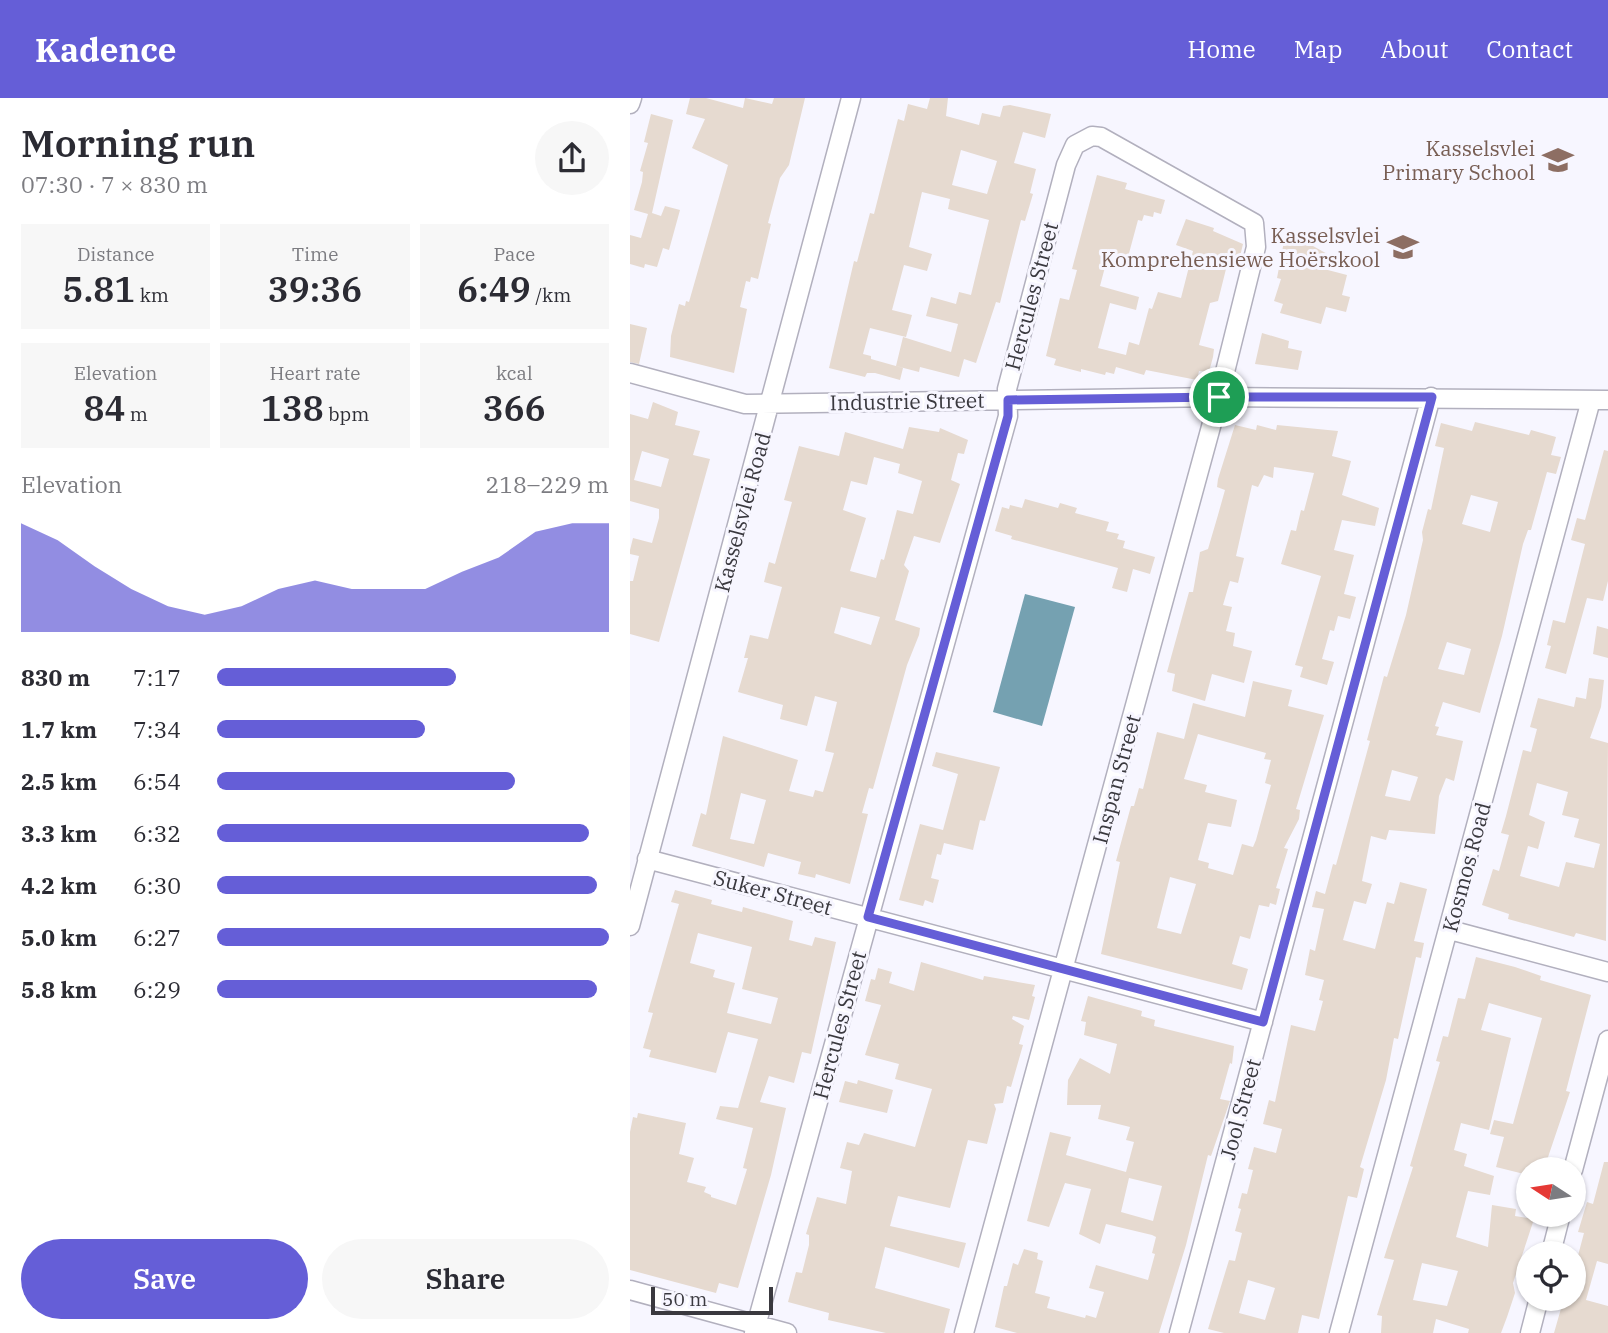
<!DOCTYPE html>
<html lang="en">
<head>
<meta charset="utf-8">
<style>
  body { margin:0; font-family:"IBM Plex Serif",serif; background:#f7f7f7; color:#2b2b33; height:100vh; display:flex; flex-direction:column; font-size:26px; white-space:nowrap }
  * { box-sizing:border-box; margin:0 }
  p { font-size:23px; color:#7c7c81 }
  .icon { flex:none; width:38px; height:38px; fill:none; stroke:currentColor; stroke-width:2; stroke-linecap:round; stroke-linejoin:round }
  .map { position:relative; flex:1; overflow:hidden }
  .sheet { display:flex; flex-direction:column; background:#fff; width:630px }
  .sheet>* { flex:none }
  .needle { width:46px; rotate:282deg }
  .fabs { position:absolute; left:886px; top:1059px; display:grid; gap:14px }
  .fabs a { display:grid; place-items:center; width:70px; height:70px; border-radius:50%; background:#fff; box-shadow:0 2px 5px #0004; font-size:35px }
  .scale { position:absolute; left:21px; bottom:18px; width:122px; box-sizing:border-box; padding-left:7px; border:4px solid #3a393f; border-top:0; font-size:19px; line-height:24px; white-space:nowrap; color:#3a393f; -webkit-text-stroke:5px #f7f6ff; paint-order:stroke }
  .pin { position:absolute; display:grid; place-items:center; width:60px; height:60px; color:#fff; margin:-30px; border:4px solid #fff; border-radius:50%; box-shadow:0 2px 7px #0007 }
  .round { display:grid; place-items:center; flex:none; width:74px; height:74px; border-radius:37px; background:#f7f7f7 }
  .summary { display:flex; align-items:center; justify-content:space-between; height:119px; padding:0 21px }
  h1 { font-size:38px; font-weight:600; line-height:52px }
  .stats { display:grid; grid-template-columns:repeat(3,1fr); gap:10px; height:119px; padding:7px 21px }
  .stats div { display:grid; align-content:center; border-radius:0px; background:#f7f7f7; text-align:center }
  .stats b { font-size:35px; font-weight:600 }
  .stats small { font-size:19px; font-weight:400 }
  .stats p { font-size:19px }
  .chart { height:196px; padding:14px 21px }
  .chart p { display:flex; justify-content:space-between }
  .chart svg { width:100%; height:126px; margin-top:7px; fill:#655ed7; opacity:.7 }
  .cta { display:flex; gap:14px; margin-top:auto; padding:14px 21px }
  .cta a { flex:1; height:80px; border-radius:42px; background:#655ed7; color:#fff; font-size:28px; font-weight:600; line-height:80px; text-align:center }
  .cta a+a { background:#f7f7f7; color:#2b2b33 }
  ul { padding:0 21px; list-style:none; font-size:23px }
  li { display:grid; grid-template-columns:112px 84px 1fr; align-items:center; height:52px }
  li i { height:18px; border-radius:9px; background:#655ed7 }
  header { display:flex; align-items:center; gap:42px; box-sizing:border-box; height:98px; padding:0 35px; background:#655ed7; color:#fff }
  header strong { font-size:33px }
  nav { display:flex; gap:38px; margin-inline-start:auto; font-size:24px }
  main { display:flex; flex:1; min-height:0 }
  .map>svg:first-child { display:block }
  .water { fill:#75a1b1 }
  .building { fill:#e6dad0; fill-rule:evenodd }
  .lines { fill:none; stroke-linecap:round; stroke-linejoin:round }
  .minor-casing { stroke:#b2b0be; stroke-width:21 }
  .minor { stroke:#fff; stroke-width:18 }
  .route-casing { stroke:#fff; stroke-width:14 }
  .route { stroke:#655ed7; stroke-width:9 }
  .labels { text-anchor:middle; dominant-baseline:central; stroke-width:6; stroke-linejoin:round; paint-order:stroke }
  .education-label { font-size:21px; fill:#785e54; stroke:#f7f6ff; text-anchor:end }
  .street-label { font-size:21px; fill:#3a393f; stroke:#f7f6ff }
</style>
</head>
<body>
<header>
<strong>Kadence</strong>
<nav><a>Home</a><a>Map</a><a>About</a><a>Contact</a></nav>
</header>
<main>
<section class="sheet">
<div class="summary"><div><h1>Morning run</h1><p>07:30 · 7 × 830 m</p></div><a class="round"><svg class="icon" aria-label="share" viewBox="0 0 24 24"><path d="M12 15V3M7 8l5-5 5 5M5 13v7h14v-7"/></svg></a></div>
<div class="stats">
<div><p>Distance</p><b>5.81<small> km</small></b></div>
<div><p>Time</p><b>39:36</b></div>
<div><p>Pace</p><b>6:49<small> /km</small></b></div>
</div>
<div class="stats">
<div><p>Elevation</p><b>84<small> m</small></b></div>
<div><p>Heart rate</p><b>138<small> bpm</small></b></div>
<div><p>kcal</p><b>366</b></div>
</div>
<div class="chart"><p><span>Elevation</span>218–229 m</p>
<svg viewBox="0 0 160 44" preserveAspectRatio="none"><path d="M0 44V6L10 12L20 21L30 29L40 35L50 38L60 35L70 29L80 26L90 29L100 29L110 29L120 23L130 18L140 9L150 6L160 6V44z"/></svg>
</div>
<ul>
<li><b>830 m</b>7:17<i style="width:61%"></i></li>
<li><b>1.7 km</b>7:34<i style="width:53%"></i></li>
<li><b>2.5 km</b>6:54<i style="width:76%"></i></li>
<li><b>3.3 km</b>6:32<i style="width:95%"></i></li>
<li><b>4.2 km</b>6:30<i style="width:97%"></i></li>
<li><b>5.0 km</b>6:27<i style="width:100%"></i></li>
<li><b>5.8 km</b>6:29<i style="width:97%"></i></li>
</ul>
<div class="cta"><a>Save</a><a>Share</a></div>
</section>
<div class="map">
<svg width="978" height="1235" viewBox="0 0 978 1235">
  <rect width="100%" height="100%" fill="#f7f6ff"/>
  <path class="water" d="M395 496 445 509 412 628 363 614Z"/>
  <path class="building" d="M60 0H76L113 10 115 0 142 6 144 0H175L159 67 150 80 138 125 141 126 128 181 121 179 120 184 116 183 110 209 117 211 104 275 40 259 41 238 49 206 55 208 56 203 59 204 98 67 62 50 75 21 56 16Z
    M300 0H318L316 18 349 27 352 15 370 19 373 8 380 7 421 16 415 40 393 34 384 65 406 71 400 95 403 96 395 123 391 122 370 205 366 204 346 265 334 261 329 279 290 269 289 274 266 268 273 239 321 254 328 226 296 218 301 199 326 206 329 194 341 197 359 122 318 111 320 101 292 94 279 149 302 156 297 173 274 167 262 212 282 217 276 239 240 230 233 256 241 258V261L273 270 270 282 245 275H237L235 279 199 270 224 163 227 164 240 115 244 116 268 21 274 23 278 6 297 11ZM331 52 367 63 357 96 322 87Z
    M21 16 43 22 22 115 31 118 35 108 50 112 39 152 33 150 27 169 15 166 14 170 0 166V137L11 140 18 116 4 112 12 84 13 74 10 73 18 45 14 44Z
    M467 77 497 85 495 91 535 102 531 116 524 114 523 119 514 117 512 123 508 122 498 159 479 154 470 188 509 199 506 212 480 205 468 250 496 257 499 244 509 247 519 210 522 211 528 194 551 200 563 153 546 147 556 121 584 130 583 133 613 146 607 171 597 167 588 203 580 205 569 247 584 251 583 259 579 274 569 273 567 282 516 272 514 277 486 269 484 276 476 274 475 277 451 271V274L424 267 426 261 416 258 430 200 439 202 447 172 442 171Z
    M656 133 701 158 694 171 717 177 712 197 720 199 716 214 696 209 691 226 650 215 653 206 644 203 651 181 647 180Z
    M0 226 17 230 9 266 0 264Z
    M632 235 659 243 658 250 672 253 668 272 625 266Z
    M23 304 48 314 45 327 70 333 63 357 80 361 29 544 0 536V483H3L9 458 0 456V452L3 440 22 445 29 420V411L0 403V316L18 321ZM12 353 39 361 31 389 4 382Z
    M845 324 899 337 901 332 926 339 921 357 931 359 926 376 917 374 901 432H898L893 446 872 538 850 615 813 604 805 628 809 629 806 637 833 643 824 683 816 680 809 698 805 736 759 732 756 742 741 738 732 783 742 786 736 806 724 803 713 842 745 851 757 804 764 806 770 784 797 791 784 843 794 845 791 860 786 859 768 941 764 940 756 982 730 1069 734 1071 727 1100 718 1098 689 1221 672 1217 668 1235H594L578 1231 599 1162 605 1163 612 1135 605 1133 611 1111 608 1110 612 1095 617 1096 623 1072 618 1071 624 1049 646 1055 652 1031 633 1026 639 1002 645 1004 661 927 685 933 693 903 689 902 694 882 675 877 680 851 685 853 694 811 682 809 686 793 695 796 703 766 706 767 740 643 737 642 754 578 757 579 776 517 793 442 792 434 798 411 801 412 814 350 805 348 811 325 842 333ZM841 397 868 404 860 434 832 426ZM817 544 841 551 834 577 808 571ZM762 672 788 679 780 703 755 698ZM618 1182 645 1190 635 1222 609 1215Z
    M605 327 626 332 627 327 646 332 647 327 708 333 702 358 721 363 712 397 749 410 745 428 712 422 704 452 724 457 714 496 726 499 720 521 708 518 704 533 700 532 692 561 704 564 697 587 670 579 673 569 665 567 691 478 651 466 661 432 666 433 671 412 674 413 684 375 644 369 643 380 634 377 628 389 622 387 606 458 614 460 608 485 600 483 593 507 602 509 596 533 605 535 603 548 622 553 614 585 582 576 575 603 542 593 545 576 537 574 559 494H563L570 454 578 451 588 417 595 392 587 389 588 381Z
    M279 329 309 334 310 330 338 342 334 356 328 355 321 382 330 386 310 445 284 438 274 467 279 473 265 522 290 530 289 537 277 567 243 691 239 690 232 715 238 716 220 786 186 776 185 780 168 776 171 764 138 755 134 769 62 748 71 715 76 717 93 638 168 662 159 693 183 699 185 692 193 694 204 655 195 653 207 604 185 598 177 628 150 621 153 607 108 594 118 560H114L120 537 138 541 152 489 134 484 139 464 145 466 162 404 154 402 169 348 209 358 215 334 273 351ZM244 359 270 366 268 375 292 383 283 416 267 412 254 462 251 461 246 480 220 473 236 420 213 412 221 383 237 387ZM211 509 250 519 241 547 204 535ZM111 695 136 702 124 746 100 741Z
    M974 352 978 353V483L973 503 957 500 936 576 915 570 921 548 917 547 923 522 935 525 955 446 941 442 947 420 955 422Z
    M395 401 428 410 430 405 447 410 445 415 479 424 476 433 489 436 487 441 495 443 493 450 525 459 520 476 503 471 497 494 482 490 488 470 381 441 382 438 365 433 372 409 379 411 380 407 392 410Z
    M967 528 978 531V560L963 556Z
    M959 580 974 582 971 609 960 640 978 645 976 843 946 835 944 839 878 821 879 816 852 807 863 771 869 773 879 737 871 735 876 718 893 652 901 654 907 631 900 629 908 600 944 609 946 599 956 601ZM907 685 938 694 932 717 949 721 944 739 970 746 964 770 936 764 929 789 890 778 898 748 908 751 915 724 899 717Z
    M623 583 662 592 658 608 694 617 666 711 670 712 669 721 654 750 658 751 646 790 650 791 646 807 640 805 639 809 629 807 620 841 610 838 602 866 618 871 612 892 471 856 490 764 486 763 501 708H504L509 690 513 691 527 634 554 641 563 605 615 619ZM568 636 636 655 634 661 641 662 635 685 641 687 626 742 623 749 612 746 603 777 578 770 579 765 568 762 578 725 601 729 607 702 575 694 577 687 554 681ZM540 779 566 786 551 836 527 830Z
    M306 654 370 669 355 723 350 722 343 752 314 745 311 757 307 756 301 780 309 782 303 805 295 802 293 808 269 802 290 726 313 732 328 676 302 668Z
    M45 792 82 802 81 806 112 814 113 809 163 823 159 842 182 848 185 839 206 844 181 956 172 954 164 985 139 978 130 1004 156 1010 141 1077 108 1190 89 1185 86 1195 0 1172V1034L3 1019 7 1020 8 1015 56 1025 49 1056 64 1060 57 1084 76 1089 74 1094 81 1097V1099L106 1107 117 1071 113 1070 123 1030 86 1021 90 1008 108 1010 128 941 98 934 86 975 19 959 21 952 13 950 23 915 18 914 49 806 41 804ZM68 835 122 849 112 891 148 900 141 926 97 915 105 885 83 879 85 872 60 865Z
    M846 859 885 869 911 878 910 882 961 897 936 993 940 994 914 1071H898V1077L866 1069 874 1039 860 1036 864 1022 883 1026 912 920 859 905 851 932 881 940 859 1032 831 1025 824 1052 837 1056 834 1068 864 1078 860 1097 838 1093 826 1139 858 1149 862 1107 886 1111 885 1118 904 1121 883 1185 885 1195 877 1219 871 1235H838L839 1231 806 1221 803 1235H751L752 1218 747 1217 764 1162 754 1160 783 1069 780 1068 810 964 806 963 813 938 818 939 828 900 835 901ZM792 1165 828 1173 817 1208 783 1202Z
    M291 864 353 882 354 878 405 887 402 898 405 899 399 922 383 918 382 921 394 928 389 946 393 947 381 989 377 988 373 1005 364 1006 366 1011 357 1046 338 1042 320 1110 268 1098 260 1128 336 1145 329 1170 255 1149 245 1190 320 1211 314 1235H256L198 1222 199 1215 158 1204 166 1174 172 1175 179 1147V1137L176 1136 187 1099 216 1106 222 1073 210 1070 217 1044 229 1047 234 1035 285 1049 302 991 265 981 269 966 235 957 251 907 235 903 241 881 245 882 248 870 262 874 259 885 284 893Z
    M458 898 512 913 511 918 525 922 524 928 604 948 602 966 600 965 590 1001 600 1003 581 1058 578 1057 556 1147 529 1235H387L365 1229 374 1188H377L383 1165 388 1167 394 1151 408 1155 407 1161 413 1163 405 1195 420 1199 417 1210 455 1220 456 1217 466 1220 474 1194 459 1190 466 1167 518 1182 525 1156 522 1155 526 1139 522 1137 476 1126 470 1146 449 1136 461 1091 435 1085 419 1129 397 1123 420 1034 441 1039 436 1057 496 1074 504 1044 496 1042 500 1029 468 1021 471 1007H437L438 982 450 960 480 976 487 946 454 937 456 924 451 923ZM499 1080 532 1088 523 1123 491 1114Z
    M228 982 263 992 257 1015 209 1004 215 983 227 986Z
    M974 1064H978V1166L967 1163 956 1202 978 1208V1235H924L934 1200H943V1164L946 1165 954 1135 948 1134 957 1104 963 1106Z"/>
  <g class="lines">
    <g class="minor-casing">
      <path id="minor" d="M0 6 2 0
        M0 275 115 306 589 299 978 302
        M17 761 633 924
        M0 828 221 0
        M820 832 978 874
        M943 1072 978 942
        M921 1155 931 1116
        M0 1192 157 1235
        M124 1235 378 318 377 291 436 67 445 47 462 38 471 39 624 125 626 149 585 314 334 1235
        M549 1235 801 299
        M709 1235 961 302
        M900 1235 909 1200"/>
    </g>
    <use href="#minor" class="minor"/>
  </g>
  <g class="lines">
    <g class="route-casing">
      <path id="route" d="M589 299H802L633 924 238 819 378 318V302Z"/>
    </g>
    <use href="#route" class="route"/>
  </g>
  <defs>
    <g id="school-bare" transform="scale(2.415)"><path d="M0-5L7-2L0 1L-7-2ZM-4 1L0 2.5L4 1V4Q0 6-4 4Z" fill="#8d6e63" stroke="#f7f6ff" stroke-width="2.5" paint-order="stroke"/></g>
  </defs>
  <g fill-rule="evenodd">
    <use href="#school-bare" x="928" y="62"/>
    <use href="#school-bare" x="773" y="149"/>
  </g>
  <g class="labels">
    <g class="education-label">
      <text x="905" y="50">Kasselsvlei<tspan x="905" dy="24">Primary School</tspan></text>
      <text x="750" y="137">Kasselsvlei<tspan x="750" dy="24">Komprehensiewe Hoërskool</tspan></text>
    </g>
    <g class="street-label">
      <text transform="translate(401 198) rotate(-75)">Hercules Street</text>
      <text transform="translate(277 303) rotate(-1)">Industrie Street</text>
      <text transform="translate(112 414) rotate(-75)">Kasselsvlei Road</text>
      <text transform="translate(486 681) rotate(-75)">Inspan Street</text>
      <text transform="translate(836 769) rotate(-75)">Kosmos Road</text>
      <text transform="translate(143 794) rotate(15)">Suker Street</text>
      <text transform="translate(209 927) rotate(-75)">Hercules Street</text>
      <text transform="translate(610 1011) rotate(-75)">Jool Street</text>
    </g>
  </g>
</svg>
<div class="fabs">
<a><svg class="needle" viewBox="-14 -14 28 28"><path d="M0-13l5 13h-10z" fill="#e53935"/><path d="M0 13l5-13h-10z" fill="#7c7c81"/></svg></a>
<a><svg class="icon" aria-label="locate" viewBox="0 0 24 24"><circle cx="12" cy="12" r="6"/><path d="M12 2v4M12 18v4M2 12h4M18 12h4"/></svg></a>
</div>
<div class="scale">50 m</div>
<div class="pin" style="left:589px;top:299px;background:#1e9e55"><svg class="icon" aria-label="arrive" viewBox="0 0 24 24"><path d="M6 21V4h12l-3 4 3 4H6"/></svg></div>
</div>
</main>
</body>
</html>
